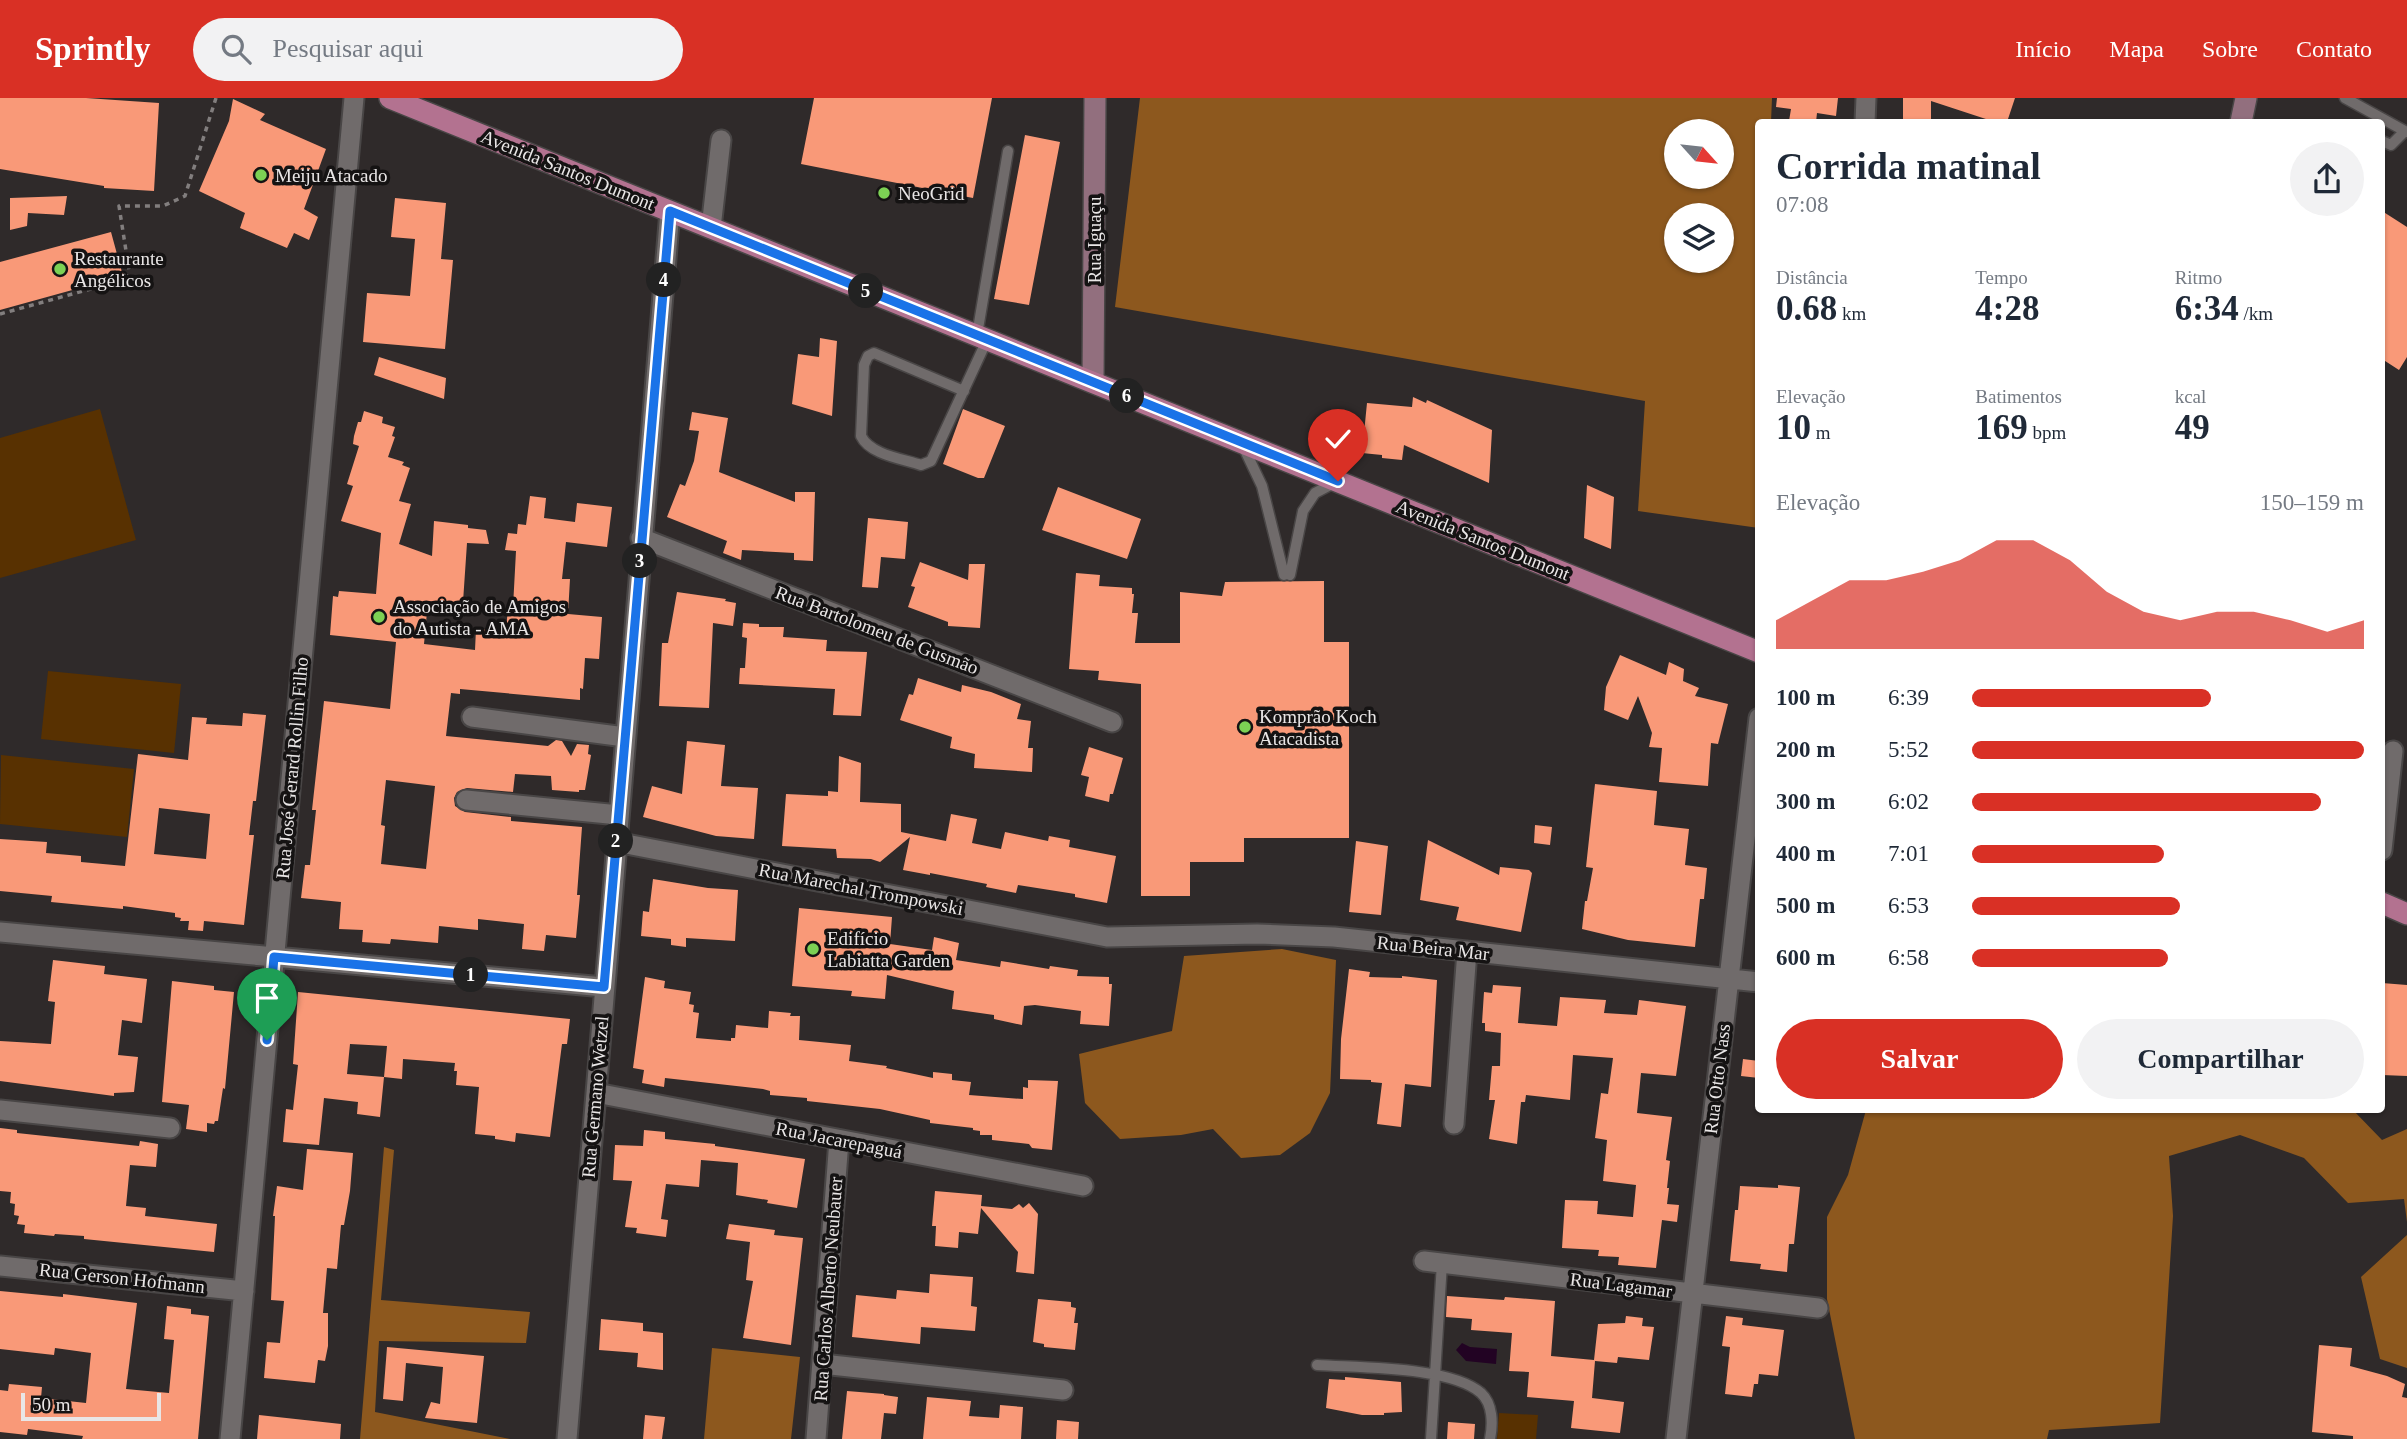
<!DOCTYPE html>
<html lang="pt">
<head>
<meta charset="utf-8">
<style>
  body { margin:0; font-family:"Times New Roman",serif; background:#f2f2f3; color:#1f2937; height:100vh; display:flex; flex-direction:column; font-size:26px; white-space:nowrap }
  * { box-sizing:border-box; margin:0 }
  p { font-size:23px; color:#747a83 }
  .icon { flex:none; width:38px; height:38px; fill:none; stroke:currentColor; stroke-width:2; stroke-linecap:round; stroke-linejoin:round }
  .map { position:relative; flex:1; overflow:hidden }
  .sheet { position:absolute; left:1755px; top:21px; width:630px; height:994px; display:flex; flex-direction:column; background:#fff; border-radius:7px; box-shadow:0 2px 5px #0004 }
  .sheet>* { flex:none }
  .needle { width:46px; rotate:117deg }
  .controls { position:absolute; left:1664px; top:21px; display:grid; gap:14px }
  .controls a { display:grid; place-items:center; width:70px; height:70px; border-radius:50%; background:#fff; box-shadow:0 2px 5px #0004; font-size:35px }
  .scale { position:absolute; left:21px; bottom:18px; width:140px; box-sizing:border-box; padding-left:7px; border:4px solid #e9e6e6; border-top:0; font-size:19px; line-height:24px; white-space:nowrap; color:#e9e6e6; -webkit-text-stroke:5px #151313; paint-order:stroke }
  .pin { position:absolute; display:grid; place-items:center; width:60px; height:60px; color:#fff; margin:-72px -30px; border-radius:50% 50% 50% 0; rotate:-45deg; box-shadow:0 0 7px #0007 }
  .pin .icon { rotate:45deg }
  .km { position:absolute; width:35px; height:35px; margin:-18px; border-radius:50%; background:#222; color:#fff; font-size:19px; line-height:35px; text-align:center }
  .round { display:grid; place-items:center; flex:none; width:74px; height:74px; border-radius:37px; background:#f2f2f3 }
  .overview { display:flex; align-items:center; justify-content:space-between; height:119px; padding:0 21px }
  h1 { font-size:38px; font-weight:800; line-height:52px }
  .figures { display:grid; grid-template-columns:repeat(3,1fr); gap:10px; height:119px; padding:7px 21px }
  .figures div { display:grid; align-content:center }
  .figures b { font-size:35px; font-weight:800 }
  .figures small { font-size:19px; font-weight:400 }
  .figures p { font-size:19px }
  .chart { height:196px; padding:14px 21px }
  .chart p { display:flex; justify-content:space-between }
  .chart svg { width:100%; height:126px; margin-top:7px; fill:#d93025; opacity:.7 }
  .action { display:flex; gap:14px; margin-top:auto; padding:14px 21px }
  .action a { flex:1; height:80px; border-radius:42px; background:#d93025; color:#fff; font-size:28px; font-weight:800; line-height:80px; text-align:center }
  .action a+a { background:#f2f2f3; color:#1f2937 }
  ul { padding:0 21px; list-style:none; font-size:23px }
  li { display:grid; grid-template-columns:112px 84px 1fr; align-items:center; height:52px }
  li i { height:18px; border-radius:9px; background:#d93025 }
  header { display:flex; align-items:center; gap:42px; box-sizing:border-box; height:98px; padding:0 35px; background:#d93025; color:#fff }
  header strong { font-size:33px }
  nav { display:flex; gap:38px; margin-inline-start:auto; font-size:24px }
  .search { width:490px; height:63px; background:#f2f2f3; display:flex; align-items:center; gap:18px; box-sizing:border-box; padding:0 24px; border-radius:38px; color:#747a83; font-size:26px }
  .map>svg:first-child { display:block }
  .green { fill:#583101 }
  .forest { fill:#8d581e; fill-rule:evenodd }
  .water { fill:#220323 }
  .building { fill:#f99978; fill-rule:evenodd }
  .lines { fill:none; stroke-linecap:round; stroke-linejoin:round }
  .lane-casing { stroke:#494646; stroke-width:13 }
  .street-casing { stroke:#494646; stroke-width:23 }
  .secondary-casing { stroke:#494646; stroke-width:24 }
  .primary-casing { stroke:#494646; stroke-width:24 }
  .path { stroke:#827e7e; stroke-width:3.5; stroke-dasharray:5 5; stroke-linecap:butt }
  .lane { stroke:#706b6b; stroke-width:10 }
  .street { stroke:#706b6b; stroke-width:19 }
  .secondary { stroke:#926f7e; stroke-width:21 }
  .primary { stroke:#b37290; stroke-width:21 }
  .route-casing { stroke:#fff; stroke-width:14 }
  .route { stroke:#1a73e8; stroke-width:9 }
  .poi-dot { fill:#7cd154; stroke:#151313; stroke-width:2.5 }
  .labels { text-anchor:middle; dominant-baseline:central; stroke-width:7; stroke-linejoin:round; paint-order:stroke }
  .street-label { font-size:19px; fill:#e9e6e6; stroke:#151313 }
  .poi-label { font-size:19px; fill:#e9e6e6; stroke:#151313; text-anchor:start }
</style>
</head>
<body>
<header>
<strong>Sprintly</strong>
<div class="search"><svg class="icon" aria-label="search" viewBox="0 0 24 24"><circle cx="10" cy="10" r="6"/><path d="M15 15l6 6"/></svg>Pesquisar aqui</div>
<nav><a>Início</a><a>Mapa</a><a>Sobre</a><a>Contato</a></nav>
</header>
<div class="map">
<svg width="2407" height="1341" viewBox="0 0 2407 1341">
  <rect width="100%" height="100%" fill="#2f2a2a"/>
  <path class="green" d="M100 311 136 442 0 480V340Z
    M48 573 181 586 174 655 41 641Z
    M1 657 134 671 127 739 0 726Z
    M1499 1315 1538 1317 1536 1341H1497Z"/>
  <path class="forest" d="M1140 0H1772L1771 24H1759V430L1638 413 1645 303 1115 209ZM1722 33V79H1676V33ZM1722 117V163H1676V117Z
    M1282 851 1336 862 1330 995 1310 1035 1280 1057 1241 1060 1213 1031 1181 1037 1120 1041 1085 1005 1079 956 1172 933 1184 858Z
    M1866 1012H2353L2382 1042 2407 1031V1124L2404 1101 2348 1105 2304 1060 2240 1037 2169 1058 2173 1118 2160 1325 2049 1332 2047 1341H1855L1827 1201V1119L1848 1077Z
    M384 1049 394 1052 381 1202 530 1214 526 1245 379 1243 375 1314 510 1341H360Z
    M2407 1137V1270L2380 1261 2361 1179Z
    M712 1250 800 1259 791 1341H704Z"/>
  <path class="water" d="M1462 1245 1470 1249 1497 1251 1496 1266 1466 1263 1456 1252Z"/>
  <path class="building" d="M0 0H86L159 5 154 93 104 90V88L0 71Z
    M814 0H992L973 100 801 66Z
    M1777 0H1838L1836 18 1817 15 1816 24 1789 23 1791 11 1776 9Z
    M1903 0H2015L2007 24H1995L1931 3V24H1903Z
    M233 1 265 16 260 22 326 51 304 111 318 119 309 142 294 135 287 150 240 130 245 115 199 93 229 23Z
    M1025 37 1060 44 1029 207 994 201Z
    M67 98 64 117 28 115 27 128 10 132V100Z
    M395 100 446 105 441 161 453 162 445 251 363 244 367 195 410 198 415 141 391 139Z
    M2382 113 2407 129V259L2399 272 2382 261Z
    M111 134 123 178 0 212V164Z
    M820 240 837 243 832 318 792 306 798 256 819 259Z
    M379 259 446 280 444 301 374 277Z
    M1413 299 1426 305 1427 302 1492 332 1489 385 1404 347 1402 362 1382 360V357L1362 355 1367 305 1412 309Z
    M963 311 1005 328 984 380H978L943 366Z
    M364 313 383 319 382 325 395 329 392 338 395 339 388 359 404 364 402 367 410 370 399 403 411 406 399 446 432 458 434 423 468 427V430L486 432 489 446 467 445 463 504 428 503 424 546 475 552 476 531 506 533 508 509H513L516 453 505 452 508 435 517 436 518 426 526 427 530 398 546 400 544 420 575 424 577 405 612 409 607 449 566 444 562 481H570L568 516 602 519 599 561 585 560 583 591 580 590V602L460 591V596L451 595 446 638 548 648 556 642 562 643 571 658 577 646 589 647 588 656 591 657 585 692H579V694L552 692 551 678 515 676 513 694 467 690 457 694 454 700 455 708 465 714 511 719V723L582 729 577 797H580L576 840 546 837 544 853 522 851 524 826 478 821V832L439 828 438 845 391 841 390 846 362 844 363 832 339 831 341 804 301 800 305 767H310L316 712H312L324 603 390 611 396 544 330 537 333 498 338 499 339 493 376 496 381 435 341 423 353 388 347 386 359 348 353 346 354 338 358 324H361ZM386 682 435 688 426 771 381 766 385 728 381 727Z
    M692 314 728 320 719 374 795 404V394H815L813 463 794 462V455L742 452 741 462 723 455 727 443 667 419 680 386 685 388 694 363 699 333 689 332Z
    M1587 387 1614 399 1611 451 1584 440Z
    M1058 389 1141 421 1127 461 1042 432Z
    M868 420 908 424 905 461 881 459 878 490 862 489Z
    M920 464 968 482 969 466H985L980 530 948 528V524L908 509 915 489 911 488Z
    M1076 475 1100 477 1099 488 1132 490V496H1134L1132 515H1138L1135 545H1180V494L1222 498 1225 484 1324 483V544H1349V740H1244V764H1190V798H1141V586L1098 582 1099 573 1069 571Z
    M677 494 726 501 725 503 736 505 733 528 713 525 709 610 659 608 662 545H668Z
    M743 525 759 526V529H784L783 539 827 542 826 553 867 554 861 618 833 617 835 591 739 586 740 570H745L747 540 742 539Z
    M1620 557 1666 577 1669 564 1684 571 1683 583 1699 590 1695 598 1728 606 1718 646 1711 645 1708 688 1659 684 1662 650 1649 649 1652 635 1638 598 1628 622 1604 612 1606 589Z
    M918 580 961 594 962 587 991 594 1021 606 1017 621 1031 623 1028 650H1033L1032 674 974 670 975 656 950 650 952 639 900 622 909 596 913 597Z
    M243 615 266 617 256 703H253L249 737H254L244 827 204 823 203 833 188 832 189 823H180L181 820 175 819V815L123 808V811L51 804 52 798 0 793V741L47 744 46 755 81 758V764L125 768 138 656 188 662 192 619 207 620 206 626 242 628ZM159 710 210 716 206 761 154 756Z
    M687 643 725 647 721 688 758 690 754 741 716 738 643 719 652 688 682 696Z
    M1089 649 1123 660 1113 696H1110L1109 704 1085 698 1089 679 1081 677Z
    M839 658 861 665 860 704 901 706V734L946 743 951 716 977 721 972 745 1001 751 1005 734 1048 743 1049 738 1070 742 1069 749 1116 758 1107 805 1075 799V796L1018 787 1016 795 986 789 987 786 930 775V777L903 772 910 739 880 764 871 761 837 760 836 751 782 748 786 696 828 698V693L838 694Z
    M1595 686 1657 693 1654 727 1689 731 1685 767 1707 770 1704 801H1700L1695 849 1628 842 1582 831 1585 803H1587L1593 770 1586 769Z
    M1535 727 1552 729 1550 747 1534 745Z
    M1428 742 1499 777 1500 769 1529 772 1532 775 1521 834 1456 822 1459 809 1420 802Z
    M1356 743 1388 748 1381 817 1349 814Z
    M653 781 708 790 738 792 735 843 686 840V849L671 847V841L641 838 643 813 649 814Z
    M799 810 892 819 890 846 932 852 934 839 959 845 956 862 1000 869 1001 863 1049 871 1050 868 1078 872 1077 878 1109 879V886H1112L1109 928 1080 926 1081 913 1035 907 1024 908 1022 927 994 921V917L952 911 954 893 887 877 885 901 851 898 852 893 792 888Z
    M53 862 105 868 104 876 147 881 142 925 122 922 118 957 138 959 134 994 114 995V998L0 983V943L51 946 55 904 48 903Z
    M1349 871 1370 874 1369 879 1402 880V878L1437 882 1431 989 1405 986 1401 1029 1377 1026 1382 985 1371 984V982L1340 981 1341 941Z
    M645 879 665 883 664 890 691 894 689 906 694 907 693 914 699 915 696 940 731 943V940H735L736 927 768 930 769 913 791 915 790 918H800L799 942 851 947 849 963 887 968 886 970 933 980V974L952 976V982L971 984 969 997 1023 1001V989L1028 990V982L1058 983 1052 1052 1032 1050 1029 1046 992 1042V1037H980V1033L973 1032V1030L930 1025V1022L880 1011 807 1003V1000L770 997V993L763 991 665 980 664 989 642 985 644 972 633 970Z
    M172 883 214 888V892L234 894 225 991 223 990 218 1023H215L214 1026 207 1025V1034L186 1031 189 1007 162 1004Z
    M2382 885 2407 887V978L2382 977Z
    M1493 887 1521 889 1518 925 1557 928 1560 899 1606 902 1604 915 1637 917 1639 902 1686 908 1676 978 1641 975 1637 1015 1672 1019 1666 1062 1670 1063 1667 1090H1669L1667 1106 1679 1107 1677 1124 1662 1122 1656 1170 1618 1167 1619 1159 1598 1158 1599 1152 1562 1150 1565 1102 1598 1103 1597 1116 1633 1119 1636 1087 1603 1083 1607 1042 1595 1040 1601 995 1608 996 1613 960 1573 957 1570 1002 1526 997 1525 1004H1521L1517 1046 1489 1041 1495 1002H1489L1492 968H1500L1501 935 1485 933V925H1482L1484 894 1492 895Z
    M298 894 570 921 567 946H562L550 1039 516 1035 515 1044 495 1041V1038L475 1036 479 989 456 987 457 973H454L455 965 403 961 402 981 384 979 380 1019 357 1016 358 1004 324 1000 319 1047 283 1044 286 1011 293 1012 298 967 293 966ZM350 946 387 948 384 979 347 976Z
    M1743 961 1759 963V980L1741 978Z
    M0 1030 17 1032V1035L139 1048 140 1043 158 1046 156 1069 130 1067 126 1108 146 1110 145 1118 217 1126 214 1154 84 1141V1138L55 1136 54 1138 24 1135 25 1127 17 1126 19 1118 14 1117 15 1106 10 1105 11 1094 0 1093Z
    M644 1032 665 1034V1041L715 1046V1048L805 1061 797 1110 767 1105 768 1102 736 1097 738 1065 701 1062 699 1089 666 1086 661 1121 668 1122 666 1139 636 1135 637 1130 625 1129 632 1083 613 1082 615 1047 643 1048Z
    M307 1051 353 1055 350 1093 344 1127H341L337 1171 327 1170 323 1215H328V1248L325 1263 318 1262 315 1285 264 1280 267 1244 280 1245 284 1203 271 1202 275 1118H273L277 1088 303 1092Z
    M1778 1087 1800 1089 1794 1146H1789L1787 1174 1760 1171 1761 1166 1730 1163 1735 1112H1738L1740 1088 1778 1090Z
    M935 1093 982 1097 981 1108 1012 1111 1019 1106 1023 1110 1029 1105 1038 1116 1034 1176 1016 1174 1018 1154 981 1110 978 1136 959 1134 958 1150 935 1148 936 1128H932Z
    M729 1126 775 1132 774 1137 803 1140 791 1247 743 1240 753 1183 746 1182 750 1144 726 1141Z
    M930 1176 973 1179 971 1208 977 1209 975 1233 921 1229 920 1246 852 1239 856 1197 896 1201 897 1192 929 1195Z
    M0 1193 63 1199V1196L137 1205 126 1291 169 1295 174 1242 164 1241 167 1208 191 1211V1216L209 1218 198 1341H82L83 1338 28 1331 27 1337 0 1334V1292L8 1293 9 1286 42 1289 41 1300 86 1305 91 1255 55 1250 54 1257 0 1251Z
    M1447 1198 1504 1202 1505 1199 1555 1203 1551 1258 1594 1262 1598 1226 1625 1225 1626 1218 1643 1220 1642 1228 1654 1229 1649 1262 1618 1259 1617 1265 1595 1263 1592 1300 1624 1304 1620 1335 1571 1330 1574 1303 1527 1299 1529 1274 1509 1273 1512 1235 1471 1232 1472 1221 1446 1219Z
    M1038 1201 1071 1204V1209L1076 1210 1074 1225H1078L1075 1252 1044 1249V1246L1033 1244Z
    M1726 1218 1743 1220 1742 1227 1784 1232 1778 1278 1759 1276 1758 1286H1754L1752 1299 1725 1296 1730 1249 1722 1248Z
    M601 1221 643 1225V1233L663 1235V1272L637 1269 638 1255 599 1252Z
    M2319 1247 2352 1250 2350 1268 2387 1278 2405 1286 2402 1299 2407 1300V1341H2353V1338L2312 1334Z
    M387 1249 484 1258 477 1325 425 1320 431 1304 440 1306 443 1269 406 1265 403 1303 383 1301Z
    M1345 1279 1401 1284 1402 1314 1384 1315V1317H1362L1326 1310 1329 1281 1345 1282Z
    M847 1293 884 1296V1297L898 1299 896 1316 884 1315 881 1341H842Z
    M927 1299 971 1303 969 1318 999 1320 1000 1307 1023 1309 1021 1341H923Z
    M259 1317 341 1326 340 1341H257Z
    M645 1317 665 1319 662 1341H643Z
    M1057 1322 1079 1324 1078 1341H1056Z
    M1448 1324 1475 1326 1474 1341H1447Z"/>
  <g class="lines">
    <g class="lane-casing">
      <path id="lane" d="M2345 0 2405 33
        M2382 43 2391 47 2405 33 2407 34
        M977 237 1008 53
        M964 293 874 255 868 258 864 267 861 338C870 357 904 361 921 367L931 363 987 242
        M1243 348 1262 388 1284 477
        M1290 477 1303 413 1315 395 1334 385
        M1317 1267C1358 1270 1450 1268 1481 1295 1493 1306 1493 1326 1490 1341
        M1431 1341 1442 1165"/>
    </g>
    <g class="street-casing">
      <path id="street" d="M1865 24 1866 0
        M711 130 721 42
        M641 440 1112 624
        M472 619 625 639
        M466 702 619 717
        M616 744 1107 839 1257 836 1334 839 1759 884
        M2382 752 2393 653
        M0 834 604 889
        M596 995 1083 1088
        M0 1012 170 1030
        M1454 1026 1467 853
        M1424 1163 1818 1210
        M0 1168 244 1193
        M822 1266 1063 1292
        M230 1341 354 0
        M567 1341 670 113
        M816 1341 839 1042
        M1676 1341 1759 620"/>
    </g>
    <g class="secondary-casing">
      <path id="secondary" d="M2241 24 2246 0
        M1093 284 1095 0"/>
    </g>
    <g class="primary-casing">
      <path id="primary" d="M390 0 1759 554
        M2382 805 2407 816"/>
    </g>
    <path class="path" d="M0 216 123 182 129 172 119 108H163L185 98 216 0"/>
    <use href="#lane" class="lane"/>
    <use href="#street" class="street"/>
    <use href="#secondary" class="secondary"/>
    <use href="#primary" class="primary"/>
  </g>
  <g class="lines">
    <g class="route-casing">
      <path id="route" d="M267 942 274 859 604 889 670 113 1338 383"/>
    </g>
    <use href="#route" class="route"/>
  </g>
  <g class="poi-dot">
    <circle cx="261" cy="77" r="7"/>
    <circle cx="884" cy="95" r="7"/>
    <circle cx="60" cy="171" r="7"/>
    <circle cx="379" cy="519" r="7"/>
    <circle cx="1245" cy="629" r="7"/>
    <circle cx="813" cy="851" r="7"/>
  </g>
  <g class="labels">
    <g class="street-label">
      <text transform="translate(568 72) rotate(22)">Avenida Santos Dumont</text>
      <text transform="translate(1094 142) rotate(-90)">Rua Iguaçu</text>
      <text transform="translate(1483 442) rotate(22)">Avenida Santos Dumont</text>
      <text transform="translate(877 532) rotate(21)">Rua Bartolomeu de Gusmão</text>
      <text transform="translate(292 670) rotate(-85)">Rua José Gerard Rollin Filho</text>
      <text transform="translate(861 791) rotate(11)">Rua Marechal Trompowski</text>
      <text transform="translate(1433 850) rotate(6)">Rua Beira Mar</text>
      <text transform="translate(1717 981) rotate(-83)">Rua Otto Nass</text>
      <text transform="translate(595 999) rotate(-85)">Rua Germano Wetzel</text>
      <text transform="translate(839 1042) rotate(11)">Rua Jacarepaguá</text>
      <text transform="translate(122 1180) rotate(6)">Rua Gerson Hofmann</text>
      <text transform="translate(1621 1187) rotate(7)">Rua Lagamar</text>
      <text transform="translate(828 1191) rotate(-86)">Rua Carlos Alberto Neubauer</text>
    </g>
    <g class="poi-label">
      <text x="275" y="77">Meiju Atacado</text>
      <text x="898" y="95">NeoGrid</text>
      <text x="74" y="160">Restaurante<tspan x="74" dy="22">Angélicos</tspan></text>
      <text x="393" y="508">Associação de Amigos<tspan x="393" dy="22">do Autista - AMA</tspan></text>
      <text x="1259" y="618">Komprão Koch<tspan x="1259" dy="22">Atacadista</tspan></text>
      <text x="827" y="840">Edifício<tspan x="827" dy="22">Labiatta Garden</tspan></text>
    </g>
  </g>
</svg>
<div class="controls">
<a><svg class="needle" viewBox="-14 -14 28 28"><path d="M0-13l5 13h-10z" fill="#e53935"/><path d="M0 13l5-13h-10z" fill="#747a83"/></svg></a>
<a><svg class="icon" aria-label="layers" viewBox="0 0 24 24"><path d="M12 4l9 5-9 5-9-5zM3 14l9 5 9-5"/></svg></a>
</div>
<div class="scale">50 m</div>
<div class="pin" style="left:267px;top:942px;background:#1e9e55"><svg class="icon" aria-label="arrive" viewBox="0 0 24 24"><path d="M6 21V4h12l-3 4 3 4H6"/></svg></div>
<div class="pin" style="left:1338px;top:383px;background:#d93025"><svg class="icon" aria-label="check" viewBox="0 0 24 24"><path d="M5 12l5 5 9-10"/></svg></div>
<b class="km" style="left:471px;top:877px">1</b>
<b class="km" style="left:616px;top:743px">2</b>
<b class="km" style="left:640px;top:463px">3</b>
<b class="km" style="left:664px;top:182px">4</b>
<b class="km" style="left:866px;top:193px">5</b>
<b class="km" style="left:1127px;top:298px">6</b>
<section class="sheet">
<div class="overview"><div><h1>Corrida matinal</h1><p>07:08</p></div><a class="round"><svg class="icon" aria-label="share" viewBox="0 0 24 24"><path d="M12 15V3M7 8l5-5 5 5M5 13v7h14v-7"/></svg></a></div>
<div class="figures">
<div><p>Distância</p><b>0.68<small> km</small></b></div>
<div><p>Tempo</p><b>4:28</b></div>
<div><p>Ritmo</p><b>6:34<small> /km</small></b></div>
</div>
<div class="figures">
<div><p>Elevação</p><b>10<small> m</small></b></div>
<div><p>Batimentos</p><b>169<small> bpm</small></b></div>
<div><p>kcal</p><b>49</b></div>
</div>
<div class="chart"><p><span>Elevação</span>150–159 m</p>
<svg viewBox="0 0 160 44" preserveAspectRatio="none"><path d="M0 44V34L10 27L20 20L30 20L40 17L50 13L60 6L70 6L80 13L90 24L100 31L110 34L120 31L130 31L140 34L150 38L160 34V44z"/></svg>
</div>
<ul>
<li><b>100 m</b>6:39<i style="width:61%"></i></li>
<li><b>200 m</b>5:52<i style="width:100%"></i></li>
<li><b>300 m</b>6:02<i style="width:89%"></i></li>
<li><b>400 m</b>7:01<i style="width:49%"></i></li>
<li><b>500 m</b>6:53<i style="width:53%"></i></li>
<li><b>600 m</b>6:58<i style="width:50%"></i></li>
</ul>
<div class="action"><a>Salvar</a><a>Compartilhar</a></div>
</section>
</div>
</body>
</html>
